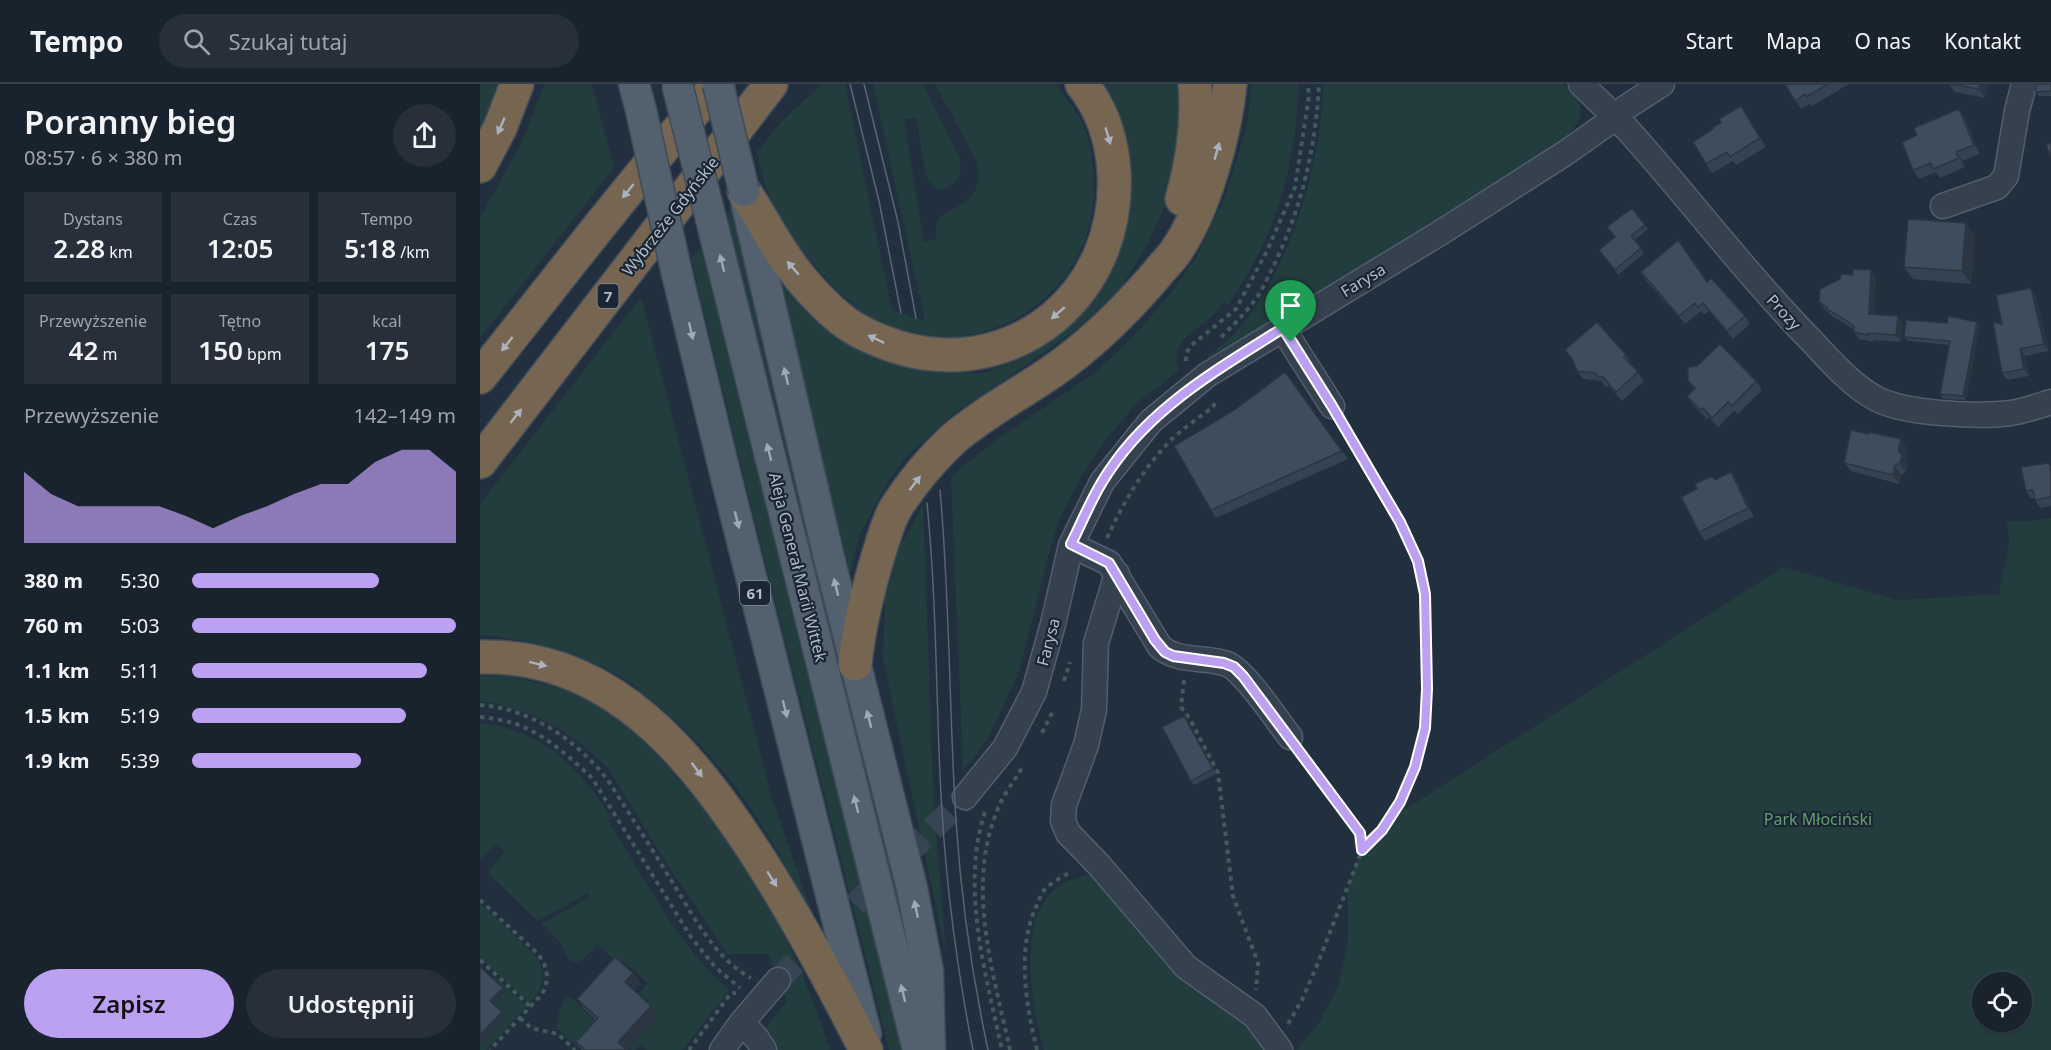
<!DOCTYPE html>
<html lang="pl">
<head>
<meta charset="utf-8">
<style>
  body { margin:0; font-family:"Noto Sans",sans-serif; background:#262f3a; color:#f1f3f6; height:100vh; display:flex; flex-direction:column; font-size:22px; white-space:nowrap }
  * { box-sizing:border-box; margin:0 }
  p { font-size:20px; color:#9fa4aa }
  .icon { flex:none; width:33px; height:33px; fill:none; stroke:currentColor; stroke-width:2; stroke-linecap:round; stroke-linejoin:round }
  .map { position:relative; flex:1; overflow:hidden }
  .drawer { display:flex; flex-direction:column; background:#19232e; width:480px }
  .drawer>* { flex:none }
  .controls { position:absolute; left:1492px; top:888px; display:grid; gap:12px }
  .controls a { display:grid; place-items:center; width:60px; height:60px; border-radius:50%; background:#19232e; box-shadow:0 2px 4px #0004,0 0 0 2px #37404a; font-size:30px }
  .pin { position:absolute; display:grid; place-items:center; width:51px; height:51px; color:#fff; margin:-62px -26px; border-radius:50% 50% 50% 0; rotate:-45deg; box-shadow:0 0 6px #0007 }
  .pin .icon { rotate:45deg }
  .round { display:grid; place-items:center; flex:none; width:63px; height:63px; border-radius:32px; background:#262f3a }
  .overview { display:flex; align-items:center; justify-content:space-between; height:102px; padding:0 24px }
  h1 { font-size:33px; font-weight:600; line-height:45px }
  .figures { display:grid; grid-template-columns:repeat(3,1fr); gap:9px; height:102px; padding:6px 24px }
  .figures div { display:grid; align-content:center; border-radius:0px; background:#262f3a; text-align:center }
  .figures b { font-size:26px; font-weight:600 }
  .figures small { font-size:16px; font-weight:400 }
  .figures p { font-size:16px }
  .chart { height:168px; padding:12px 24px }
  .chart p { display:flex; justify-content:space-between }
  .chart svg { width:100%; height:108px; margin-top:6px; fill:#bca0f2; opacity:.7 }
  .button { display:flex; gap:12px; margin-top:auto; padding:12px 24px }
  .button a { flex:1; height:69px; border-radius:36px; background:#bca0f2; color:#111; font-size:24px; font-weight:600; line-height:69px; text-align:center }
  .button a+a { background:#262f3a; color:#f1f3f6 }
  ul { padding:0 24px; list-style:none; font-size:20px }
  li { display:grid; grid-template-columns:96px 72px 1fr; align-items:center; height:45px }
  li i { height:15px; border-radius:8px; background:#bca0f2 }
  header { display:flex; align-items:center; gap:36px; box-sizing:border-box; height:84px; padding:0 30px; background:#19232e; border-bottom:2px solid #37404a }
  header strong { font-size:28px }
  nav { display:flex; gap:33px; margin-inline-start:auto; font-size:21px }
  .search { width:420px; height:54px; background:#262f3a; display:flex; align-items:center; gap:15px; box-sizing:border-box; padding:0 21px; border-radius:33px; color:#9fa4aa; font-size:22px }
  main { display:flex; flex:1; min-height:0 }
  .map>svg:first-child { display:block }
  .green { fill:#233d3f; fill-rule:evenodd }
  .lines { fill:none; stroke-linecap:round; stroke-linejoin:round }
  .minor-tunnel { stroke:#374453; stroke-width:24; stroke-dasharray:24 12; stroke-linecap:butt }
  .minor-casing { stroke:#535e6c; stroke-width:27 }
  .major-casing { stroke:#3e4a57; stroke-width:33 }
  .highway-casing { stroke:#404b59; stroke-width:36 }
  .path { stroke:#415a5c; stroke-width:4; stroke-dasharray:4.5 4.5; stroke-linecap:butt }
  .minor { stroke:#35414e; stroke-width:24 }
  .major { stroke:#53606e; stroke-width:30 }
  .highway { stroke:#756551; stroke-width:33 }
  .tram { stroke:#576575; stroke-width:1.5 }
  .major-bridge-casing { stroke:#3e4a57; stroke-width:33; stroke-linecap:butt }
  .major-bridge { stroke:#53606e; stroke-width:30 }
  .wall { fill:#344251 }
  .shaded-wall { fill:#2b3642 }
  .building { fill:#3d4d5e; stroke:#2b3642; stroke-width:1.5 }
  .oneway { fill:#abb2bd }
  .oneway2 { fill:#9ea9b7 }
  .route-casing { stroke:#fff; stroke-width:12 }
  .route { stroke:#bca0f2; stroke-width:8 }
  .labels { text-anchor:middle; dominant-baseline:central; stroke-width:4.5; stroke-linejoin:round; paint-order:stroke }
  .shield { fill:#1a2633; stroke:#848e9c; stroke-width:1.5 }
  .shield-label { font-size:15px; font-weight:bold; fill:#b1bbc9 }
  .street-label { font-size:16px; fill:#b1bbc9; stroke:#1a2633 }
  .park-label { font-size:16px; fill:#669d70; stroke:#1a2633 }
</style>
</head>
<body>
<header>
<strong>Tempo</strong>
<div class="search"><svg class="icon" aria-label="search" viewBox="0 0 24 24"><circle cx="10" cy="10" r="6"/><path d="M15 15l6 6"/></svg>Szukaj tutaj</div>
<nav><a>Start</a><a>Mapa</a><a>O nas</a><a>Kontakt</a></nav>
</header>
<main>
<section class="drawer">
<div class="overview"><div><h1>Poranny bieg</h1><p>08:57 · 6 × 380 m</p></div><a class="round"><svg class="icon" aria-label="share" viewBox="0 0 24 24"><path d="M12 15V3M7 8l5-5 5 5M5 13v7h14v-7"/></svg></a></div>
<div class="figures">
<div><p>Dystans</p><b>2.28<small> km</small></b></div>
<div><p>Czas</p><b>12:05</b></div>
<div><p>Tempo</p><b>5:18<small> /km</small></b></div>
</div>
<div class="figures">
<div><p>Przewyższenie</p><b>42<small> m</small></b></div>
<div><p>Tętno</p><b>150<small> bpm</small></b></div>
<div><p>kcal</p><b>175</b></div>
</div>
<div class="chart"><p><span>Przewyższenie</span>142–149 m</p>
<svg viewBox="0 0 160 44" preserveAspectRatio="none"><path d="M0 44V15L10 24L20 29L30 29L40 29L50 29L60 33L70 38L80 33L90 29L100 24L110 20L120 20L130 11L140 6L150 6L160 15V44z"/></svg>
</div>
<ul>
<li><b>380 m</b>5:30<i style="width:71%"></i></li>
<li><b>760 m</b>5:03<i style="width:100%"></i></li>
<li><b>1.1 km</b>5:11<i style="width:89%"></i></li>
<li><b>1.5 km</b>5:19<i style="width:81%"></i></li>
<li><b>1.9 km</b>5:39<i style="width:64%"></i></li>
</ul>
<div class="button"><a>Zapisz</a><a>Udostępnij</a></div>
</section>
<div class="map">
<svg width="1571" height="966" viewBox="0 0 1571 966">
  <rect width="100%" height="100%" fill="#212f3e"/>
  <path class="green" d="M0 0H26L0 59Z
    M64 0H112L134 84 0 254V134L43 56Z
    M342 0H365L412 226 445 237 393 0H443L479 72 481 83 478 96 463 106 456 104 447 95 436 34 424 35 444 158 456 155C456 149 455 142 458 136 461 130 468 128 473 125 497 113 503 99 495 74L457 4 456 0H576C586 14 599 29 605 46 615 71 615 95 613 122 605 198 535 256 459 253 450 253 441 250 432 248 416 244 400 239 386 230 359 213 303 150 292 120 285 104 281 85 277 68L299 40Z
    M622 0H697L701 26 700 73 690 112 667 161 639 207 599 243 548 280 473 330 425 374 405 402 379 452 370 490 297 190 416 279 462 289H504L542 273 598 232 620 207 642 159 652 85 647 50 633 13Z
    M772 0H819C815 86 797 149 748 221L744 218C738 226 731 233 724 239 709 251 688 264 700 286L658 318 623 359 601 393 579 436 570 465 539 588 510 650 494 675 483 685 471 392 516 356 616 288 653 253 694 205 717 172 743 117 766 46Z
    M843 0H1082C1088 6 1097 13 1100 22 1106 46 1067 65 1051 76L729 277 727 273C736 265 747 258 755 249 809 191 842 78 843 0Z
    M254 120 401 733 425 851 354 573 247 130Z
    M222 162 320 562 394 841 424 966H409L265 398 211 174Z
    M161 213 292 714 332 829C305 782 280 732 245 690 226 666 205 645 182 625 167 613 152 598 135 589 98 569 41 554 0 551V420Z
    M443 420 453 704 466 870 403 575 405 514 420 463Z
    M1571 434V966H817L838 940 858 903 868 858V805L878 774 904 752 918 730 1303 483 1418 516 1519 510 1529 458 1527 437H1552ZM1542 898V938H1503V898Z
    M23 591C53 598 87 603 114 618 148 638 175 668 201 698 217 716 235 733 248 753 293 819 326 891 350 966H292L286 943 307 917 288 870H247L185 777 128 684 102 660 80 645 50 630 16 620 0 617V592Z
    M0 639C63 646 100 684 132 735L128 736C164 793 198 862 249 906L203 966H167L161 960 155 966H151L133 950 117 966H101L77 944 79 929 86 913H91L122 944 147 922 168 899 143 877 139 880 117 860C109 868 102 882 90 877L79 857 61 840 110 813 108 809 58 837 10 791 11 784 25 768 16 760 0 776Z
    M610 790 684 876 755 929 784 966H564C552 927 538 843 570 810 582 798 595 794 610 790Z
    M0 820 55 871C68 889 64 904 49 919L0 874Z
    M15 893 47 922 6 966H0V961L25 933 14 922 12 896Z"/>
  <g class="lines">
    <path class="minor-tunnel" d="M298 896 485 713"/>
    <g class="minor-casing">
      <path id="minor" d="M1101 0C1116 15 1132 29 1147 45 1207 111 1260 183 1323 248 1345 270 1368 300 1397 315 1426 330 1498 333 1531 329 1544 327 1558 322 1571 318
        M1463 122 1517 103 1526 92 1537 27 1544 0
        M803 245 852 322
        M591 461 629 479 680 563C700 579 725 572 747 580 766 588 796 635 810 653
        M637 490 616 559 614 626 606 661 584 721 583 737 588 749 619 781 706 883 775 932 800 966
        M485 713 525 664 554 608 573 540 591 461 622 398 671 337 727 291 960 149 1084 70 1135 34 1145 24 1182 0
        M262 938 277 955 284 966
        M242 966 262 938 298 896"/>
    </g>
    <g class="major-casing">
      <path id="major" d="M154 0 161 26
        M266 117 350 478 432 804 448 887 450 966
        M234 147 438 966
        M197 190 246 393 386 950"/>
    </g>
    <g class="highway-casing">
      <path id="highway" d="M0 82 20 44 37 0
        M264 107C279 129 291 154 307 176 320 196 347 225 366 239 383 251 404 259 424 265 540 295 641 206 634 88 632 56 622 25 602 0
        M702 115C713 77 718 39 715 0
        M0 293C78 195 155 94 238 0
        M0 378 291 0
        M0 573C133 569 215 675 280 776 319 837 353 901 386 966
        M375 580C379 542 388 505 399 469 404 454 408 436 417 422 432 399 452 375 472 356 503 329 540 310 573 287 612 260 645 227 676 191 682 183 690 176 696 167 725 125 745 50 750 0"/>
    </g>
    <path class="path" d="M741 253C755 240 767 227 778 212 784 203 788 192 793 183 821 126 836 63 839 0
      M706 277V269L713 260 756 225 787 167 815 103 829 12 828 0
      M627 454C644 417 664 383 693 354 705 343 720 333 733 323L736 316
      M704 596 701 623 710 635 738 689 753 812 778 879 776 906
      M584 597 590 578
      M0 621C52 625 96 656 127 695 149 729 170 762 191 796 213 831 234 874 271 894
      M0 633C11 634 23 636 33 639 62 648 90 673 112 694L211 853 235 883 260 904
      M562 649 573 627
      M824 671 881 749 882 765
      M505 728C480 803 506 891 522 966
      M0 816 57 869C68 882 70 896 62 910L10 966
      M0 876 51 923
      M40 934 51 944 78 950 95 966
      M808 940 822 916 838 879 882 766 902 746 920 718 935 683 945 644 947 605 945 510 938 477 920 439 863 341
      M209 966 251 909H256
      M530 966C514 892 487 807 515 732 521 714 532 700 542 684
      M557 966C546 921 536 864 557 821 559 816 561 809 565 805 572 798 584 792 592 787"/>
    <use href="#minor" class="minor"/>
    <use href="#major" class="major"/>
    <use href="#highway" class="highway"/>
    <path class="tram" d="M370 0 399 117 421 229
      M384 0 418 138 436 234
      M460 406C470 516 469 627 476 737 481 814 492 891 508 966
      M447 419C456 510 456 601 460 691 464 784 475 875 493 966"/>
    <g class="major-bridge-casing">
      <path id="major-bridge" d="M197 0 234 147
        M238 0 264 107
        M161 26 197 190"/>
    </g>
    <use href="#major-bridge" class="major-bridge"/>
  </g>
  <path class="wall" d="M1305 0H1369L1332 22 1330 20 1321 25Z
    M1469 0H1508L1505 14 1475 8Z
    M1571 0V12H1559L1556 8Z
    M1267 31 1286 63 1256 81 1253 77 1232 89 1226 80Z
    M1485 34 1500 70 1482 77 1485 83 1460 94 1456 88 1439 95 1433 86Z
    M1152 124 1168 145 1155 156 1164 169 1138 191 1119 166 1135 153Z
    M1486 139 1495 152 1491 200 1433 195 1424 183Z
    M1161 188 1227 198 1265 232 1270 240 1253 255 1229 227 1224 231 1221 227 1205 240 1166 197Z
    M1396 193 1394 230 1423 239 1421 258 1393 256V258L1379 255 1374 248V246L1361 237 1353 233 1349 229 1344 225 1339 218Z
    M1556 212 1569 267 1545 272 1549 292 1527 296 1522 289V240Z
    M1500 242 1486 316 1463 315 1460 310 1469 261 1428 257 1424 253Z
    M1085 266 1146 271 1152 280H1151L1164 297 1142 317 1128 301 1126 303 1121 297 1103 295 1097 287 1094 279Z
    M805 288 868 375 736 434 731 426 753 327Z
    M1208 297H1276L1282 306 1258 330 1254 327 1238 343 1229 333 1227 335 1213 321 1207 313 1214 305Z
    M1427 364 1425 375 1428 380 1426 388 1421 391 1419 400 1371 387 1364 379Z
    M1571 381V422L1560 424 1554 414 1551 415 1546 407Z
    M1232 392 1235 396 1257 397 1274 432 1225 457 1219 448 1217 405Z
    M704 632 736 690 714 701 711 697Z
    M153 889 160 900 154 906 178 932 148 966H102L96 958 116 936 104 925 97 915Z"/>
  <path class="shaded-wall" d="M1500 0H1508L1505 14 1499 5Z
    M1261 22 1267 31 1286 63 1280 54Z
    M1479 25 1485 34 1500 70 1494 61Z
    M1476 68 1482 77 1485 83 1479 74Z
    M1486 139 1495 152 1491 200 1482 187Z
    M1391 186 1396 193 1394 237 1389 230Z
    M1551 204 1556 212 1569 267 1564 260Z
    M1418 232 1423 239 1421 258 1416 251Z
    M1497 238 1500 242 1486 316 1483 312Z
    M1540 265 1545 272 1549 292 1544 285Z
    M1421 355 1427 364 1425 375 1428 380 1426 388 1420 379 1418 366Z
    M1415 382 1421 391 1419 400 1413 391Z
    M1251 388 1257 397 1274 432 1268 424Z
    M704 632 707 636 736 690 733 685Z
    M153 889 160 900 152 908 145 898Z
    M23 904 26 909 14 922 10 917Z
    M171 922 178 932 148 966H143L138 958Z
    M22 928 25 933 0 961V951Z"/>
  <path class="building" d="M1305 0H1348L1326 13 1325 10 1315 17Z
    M1471 0H1500L1499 5Z
    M1556 0H1571V7L1556 8Z
    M1261 22 1280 54 1250 73 1247 68 1226 80 1213 58 1233 45 1232 44 1241 39 1239 35Z
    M1479 25 1494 61 1476 68 1479 74 1453 85 1451 79 1433 86 1422 58 1437 51 1434 44Z
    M1571 59V74L1566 61Z
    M1152 124 1165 141 1151 152 1161 164 1135 186 1119 166 1135 153 1127 143Z
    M1428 135 1486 139 1482 187 1424 183Z
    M1198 156 1227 198 1231 194 1265 232 1247 247 1223 219 1218 223 1215 219 1199 232 1161 188Z
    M1373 185 1391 186 1389 230 1418 232 1416 251 1388 249V251L1374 248V242L1356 230 1348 226 1347 223 1339 218 1340 205 1360 195 1361 190 1373 191Z
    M1551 204 1564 260 1540 265 1544 285 1522 289 1513 238 1522 240 1516 211Z
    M1468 232 1497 238 1483 312 1460 310 1470 257 1424 253 1426 236 1467 239Z
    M1117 238 1146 271 1144 273 1158 288 1136 308 1122 292 1120 294 1115 289 1097 287 1093 276 1085 266Z
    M1240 260 1276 297 1252 322 1248 318 1232 334 1223 324 1221 326 1207 313 1215 304 1208 297V283L1217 282Z
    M805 288 862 367 731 426 694 362 753 327Z
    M1371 346 1388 350V348L1421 355 1418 366 1422 371 1420 379 1415 382 1413 391 1364 379Z
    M1569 379 1571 389V413L1555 416 1553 406 1546 407 1541 383Z
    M1251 388 1268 424 1219 448 1201 413 1217 405 1215 400 1232 392 1235 396Z
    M704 632 733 685 711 697 682 643Z
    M135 873 153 889 145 898 171 922 138 958 146 966H105L96 958 118 934 97 915Z
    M0 883 23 904 10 917 22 928 0 951Z"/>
  <defs><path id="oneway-solid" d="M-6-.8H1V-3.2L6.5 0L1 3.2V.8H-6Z" transform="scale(1.5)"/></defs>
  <g class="oneway">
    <use href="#oneway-solid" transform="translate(21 42) rotate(114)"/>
    <use href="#oneway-solid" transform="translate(628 52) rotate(74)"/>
    <use href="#oneway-solid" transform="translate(737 67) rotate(-74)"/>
    <use href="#oneway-solid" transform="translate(148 107) rotate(129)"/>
    <use href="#oneway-solid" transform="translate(313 184) rotate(-131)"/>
    <use href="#oneway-solid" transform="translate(578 229) rotate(139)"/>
    <use href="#oneway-solid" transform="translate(396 255) rotate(-155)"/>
    <use href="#oneway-solid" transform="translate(27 260) rotate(128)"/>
    <use href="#oneway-solid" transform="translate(36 332) rotate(-52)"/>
    <use href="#oneway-solid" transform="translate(435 399) rotate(-53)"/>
    <use href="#oneway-solid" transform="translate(58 580) rotate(14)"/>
    <use href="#oneway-solid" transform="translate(217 686) rotate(53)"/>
    <use href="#oneway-solid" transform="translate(292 795) rotate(58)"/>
  </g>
  <g class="oneway2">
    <use href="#oneway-solid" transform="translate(242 179) rotate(-104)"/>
    <use href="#oneway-solid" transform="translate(211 247) rotate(77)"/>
    <use href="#oneway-solid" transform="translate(306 292) rotate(-103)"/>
    <use href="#oneway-solid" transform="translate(289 368) rotate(-104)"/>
    <use href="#oneway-solid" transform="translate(257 436) rotate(76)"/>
    <use href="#oneway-solid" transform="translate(356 503) rotate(-104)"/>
    <use href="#oneway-solid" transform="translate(305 625) rotate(76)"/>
    <use href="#oneway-solid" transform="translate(389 635) rotate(-104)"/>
    <use href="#oneway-solid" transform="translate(376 720) rotate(-104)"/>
    <use href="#oneway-solid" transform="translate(436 825) rotate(-102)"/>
    <use href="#oneway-solid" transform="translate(423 909) rotate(-104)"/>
  </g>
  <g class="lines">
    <g class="route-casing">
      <path id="route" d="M803 244 852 322 920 438 938 477 945 510 947 605 945 644 935 683 920 718 902 746 882 766 880 749 763 592 754 583 744 579 693 572 685 568 675 556 629 479 591 460C601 440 610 418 622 398 665 326 734 288 803 244Z"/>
    </g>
    <use href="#route" class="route"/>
  </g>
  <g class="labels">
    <g class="shield">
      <rect x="117.5" y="200" width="21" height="24" rx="4.5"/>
      <rect x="260" y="497" width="30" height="24" rx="4.5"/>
    </g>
    <g class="shield-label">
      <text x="128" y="212">7</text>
      <text x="275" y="509">61</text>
    </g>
    <g class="street-label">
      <text transform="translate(190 132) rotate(-52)">Wybrzeże Gdyńskie</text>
      <text transform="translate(883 196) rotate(-31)">Farysa</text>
      <text transform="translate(1304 228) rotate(47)">Prozy</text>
      <text transform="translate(318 483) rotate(76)">Aleja Generał Marii Wittek</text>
      <text transform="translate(568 558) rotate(-75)">Farysa</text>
    </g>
    <g class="park-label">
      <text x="1338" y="735">Park Młociński</text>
    </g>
  </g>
</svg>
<div class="controls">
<a><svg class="icon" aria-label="locate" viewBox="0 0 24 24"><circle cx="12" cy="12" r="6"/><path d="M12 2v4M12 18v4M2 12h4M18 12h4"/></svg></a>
</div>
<div class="pin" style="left:811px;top:258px;background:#1e9e55"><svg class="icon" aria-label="arrive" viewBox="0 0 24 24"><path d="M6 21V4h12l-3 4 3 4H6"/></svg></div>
</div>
</main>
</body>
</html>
